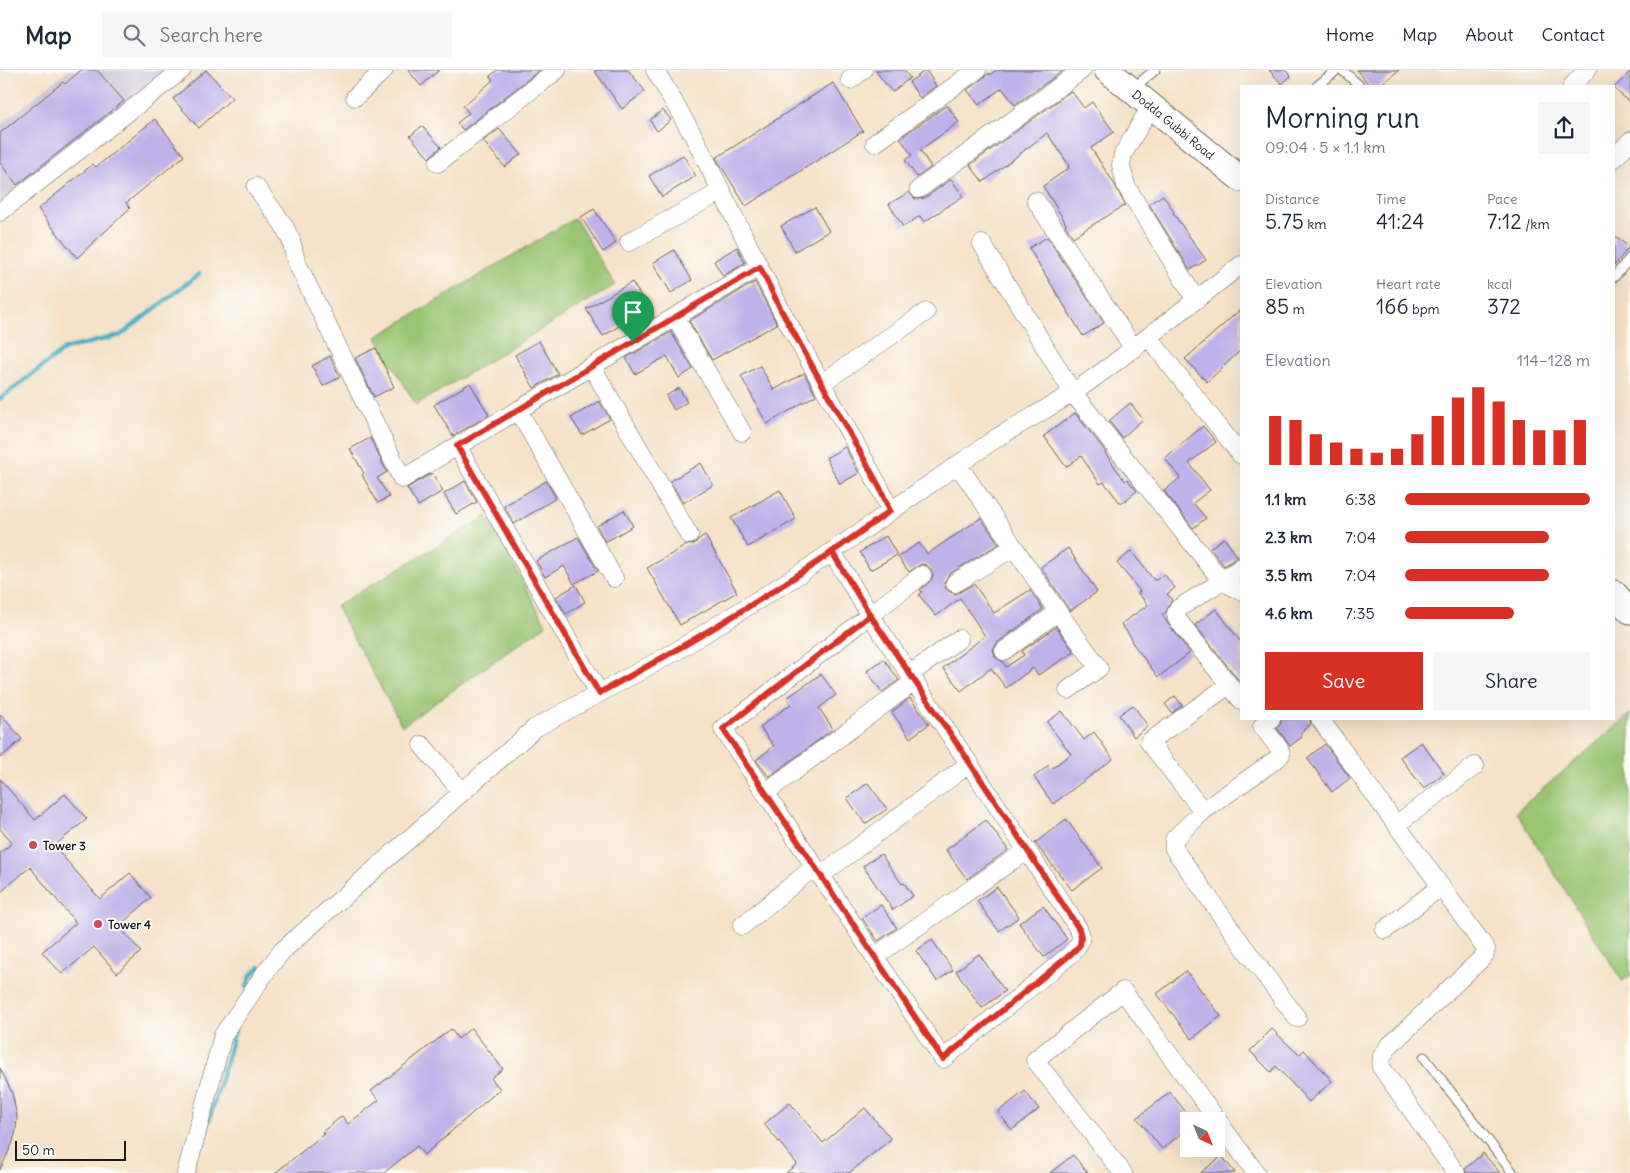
<!DOCTYPE html>
<html lang="en">
<head>
<meta charset="utf-8">
<style>
  body { margin:0; font-family:Delius,sans-serif; background:#f6f6f7; color:#1f2937; height:100vh; display:flex; flex-direction:column; font-size:19px; white-space:nowrap }
  * { box-sizing:border-box; margin:0 }
  p { font-size:16px; color:#747a83 }
  .icon { flex:none; width:28px; height:28px; fill:none; stroke:currentColor; stroke-width:2; stroke-linecap:round; stroke-linejoin:round }
  .map { position:relative; flex:1; overflow:hidden }
  .details { position:absolute; left:1240px; top:15px; width:375px; height:635px; display:flex; flex-direction:column; background:#fff; border-radius:0px; box-shadow:0 5px 20px #0002 }
  .details>* { flex:none }
  .needle { width:32px; rotate:137deg }
  .controls { position:absolute; left:1180px; top:1042px; display:grid; gap:10px }
  .controls a { display:grid; place-items:center; width:45px; height:45px; border-radius:0px; background:#fff; box-shadow:0 5px 20px #0002; font-size:25px }
  .scale { position:absolute; left:15px; bottom:12px; width:111px; box-sizing:border-box; padding-left:5px; border:2px solid #1c1c1c; border-top:0; font-size:14px; line-height:18px; white-space:nowrap; color:#1c1c1c; -webkit-text-stroke:4px #fdfcf7; paint-order:stroke }
  .pin { position:absolute; display:grid; place-items:center; width:42px; height:42px; color:#fff; margin:-51px -21px; border-radius:50% 50% 50% 0; rotate:-45deg; box-shadow:0 0 5px #0007 }
  .pin .icon { rotate:45deg }
  .round { display:grid; place-items:center; flex:none; width:52px; height:52px; border-radius:0px; background:#f6f6f7 }
  .head { display:flex; align-items:center; justify-content:space-between; height:85px; padding:0 25px }
  h1 { font-size:28px; font-weight:600; line-height:38px }
  .stats { display:grid; grid-template-columns:repeat(3,1fr); gap:8px; height:85px; padding:5px 25px }
  .stats div { display:grid; align-content:center }
  .stats b { font-size:21px; font-weight:600 }
  .stats small { font-size:14px; font-weight:400 }
  .stats p { font-size:14px }
  .chart { height:140px; padding:10px 25px }
  .chart p { display:flex; justify-content:space-between }
  .chart svg { width:100%; height:90px; margin-top:5px; stroke:#d93025; stroke-width:6 }
  .button { display:flex; gap:10px; margin-top:auto; padding:10px 25px }
  .button a { flex:1; height:58px; border-radius:0px; background:#d93025; color:#fff; font-size:20px; font-weight:600; line-height:58px; text-align:center }
  .button a+a { background:#f6f6f7; color:#1f2937 }
  ul { padding:0 25px; list-style:none; font-size:16px }
  li { display:grid; grid-template-columns:80px 60px 1fr; align-items:center; height:38px }
  li i { height:12px; border-radius:6px; background:#d93025 }
  header { display:flex; align-items:center; gap:30px; box-sizing:border-box; height:70px; padding:0 25px; background:#fff; border-bottom:1px solid #e0e1e3 }
  header strong { font-size:24px }
  nav { display:flex; gap:28px; margin-inline-start:auto; font-size:18px }
  .search { width:350px; height:45px; background:#f6f6f7; display:flex; align-items:center; gap:12px; box-sizing:border-box; padding:0 18px; border-radius:0px; color:#747a83; font-size:19px }
  .map>svg:first-child { display:block }
  .industrial { fill:#c9bfd7 }
  .green { fill:#9ac573; stroke:#5b7048 }
  .lines { fill:none; stroke-linecap:round; stroke-linejoin:round }
  .stream { stroke:#47b2c4; stroke-width:4.5 }
  .building { fill:#bfb1e9 }
  .service-casing { stroke:#686158; stroke-width:11 }
  .minor-casing { stroke:#686158; stroke-width:19 }
  .secondary-casing { stroke:#686158; stroke-width:27 }
  .service { stroke:#fff; stroke-width:9 }
  .minor { stroke:#fff; stroke-width:18 }
  .secondary { stroke:#fff; stroke-width:25 }
  .route-casing { stroke:#fff; stroke-width:10 }
  .route { stroke:#d93025; stroke-width:6 }
  .poi-dot { fill:#d1495b; stroke:#fdfcf7; stroke-width:2 }
  .labels { text-anchor:middle; dominant-baseline:central; stroke-width:4; stroke-linejoin:round; paint-order:stroke }
  .street-label { font-size:12px; fill:#1c1c1c; stroke:#fdfcf7 }
  .poi-label { font-size:12px; font-weight:bold; fill:#1c1c1c; stroke:#fdfcf7; text-anchor:start }
</style>
</head>
<body>
<header>
<strong>Map</strong>
<div class="search"><svg class="icon" aria-label="search" viewBox="0 0 24 24"><circle cx="10" cy="10" r="6"/><path d="M15 15l6 6"/></svg>Search here</div>
<nav><a>Home</a><a>Map</a><a>About</a><a>Contact</a></nav>
</header>
<div class="map">
<svg width="1630" height="1103" viewBox="0 0 1630 1103">
  <rect width="100%" height="100%" fill="#fdfcf7"/>
  <filter id="ink" filterUnits="userSpaceOnUse"><feTurbulence type="fractalNoise" baseFrequency=".02" numOctaves="2"/><feDisplacementMap in="SourceGraphic" scale="10" xChannelSelector="R" yChannelSelector="G"/><feConvolveMatrix kernelMatrix="1 2 1 2 8 2 1 2 1" color-interpolation-filters="sRGB"/></filter>
  <filter id="wash" filterUnits="userSpaceOnUse"><feTurbulence type="fractalNoise" baseFrequency=".0096" numOctaves="4" result="noise"/><feDisplacementMap in="SourceGraphic" scale="20" xChannelSelector="R" yChannelSelector="G"/><feGaussianBlur stdDeviation="1.12" result="paint"/><feColorMatrix in="noise" values="0 0 0 0 0 0 0 0 0 0 0 0 0 0 0 0 0 1.4 0 .05"/><feComposite in="paint" operator="in"/></filter>
  <g filter="url(#wash)">
    <rect width="100%" height="100%" fill="#f5e2c8"/>
    <path class="industrial" d="M68 0H166L109 50 0 131V55Z"/>
    <path class="green" d="M575 148 615 215 416 335 376 267Z
      M487 446 546 555 402 656 336 536Z
      M1630 644V906L1622 911 1516 742Z"/>
    <g class="lines">
      <path class="stream" d="M0 329 65 279 121 265 199 204
        M247 916 251 905 260 897
        M202 1075 235 960"/>
    </g>
    <g id="blocks">
      <path class="building" d="M81 0H97L124 31 17 115 0 93V63L63 12 65 14Z
        M206 0 232 28 199 58 173 29Z
        M408 0H439L421 16Z
        M497 0H540L463 60 457 53 469 43 463 36 493 10 490 6Z
        M594 0H628L645 21 622 39Z
        M875 0H904L910 8 892 22Z
        M926 0 936 16 920 28 909 12Z
        M996 0H1064L1015 35 1002 18 979 35 967 20 989 3 990 5Z
        M1269 0H1285L1291 6 1282 14Z
        M1357 0H1399L1379 16H1370Z
        M1630 2V33L1614 18Z
        M833 13 863 61 746 136 716 88Z
        M1071 21 1084 38 1092 32 1114 62 1091 78 1115 115 1125 135 1073 167 1065 155H1066L1064 150 1043 116 1069 98 1068 96 1069 95 1047 63 983 112 970 95Z
        M947 35 959 52 920 80 931 97 917 107 905 90 912 85 900 68Z
        M663 40 671 50 657 61 650 50Z
        M155 49 184 86 126 133 130 138 77 188 38 139 93 94 96 97Z
        M422 56 441 77 429 88 410 66Z
        M499 59 521 84 505 97 483 71Z
        M683 85 696 106 662 127 649 106Z
        M951 109 963 126 924 152 920 146 903 157 889 134 909 122 915 129 925 128Z
        M1163 125 1174 142 1173 143 1206 190 1190 200 1149 134Z
        M815 137 829 161 795 181 781 156Z
        M594 139 616 173 603 182 581 147Z
        M1614 165 1629 177 1614 196Z
        M1047 167 1104 253 1083 266 1029 178Z
        M737 177 745 193 723 206 714 191Z
        M674 180 692 210 671 223 653 193Z
        M632 212 654 247 631 261 626 252 603 266 586 239Z
        M755 212 777 254 712 290 689 251Z
        M1241 239V280L1207 312 1185 289Z
        M671 262 693 299 679 308 667 286 635 304 626 288Z
        M539 271 558 304 534 318 515 285Z
        M376 278 394 317 374 327 355 288Z
        M330 286 340 307 323 316 312 296Z
        M760 296 774 320 804 303 816 325 767 354 741 306Z
        M470 313 489 345 453 366 434 335Z
        M679 318 687 332 674 340 666 326Z
        M599 331 610 349 582 365 571 348Z
        M1130 333 1143 349 1122 368 1109 351Z
        M1075 343 1106 382 1105 383 1125 411 1127 409 1137 421 1121 434 1104 412 1100 414 1081 386 1066 397 1044 366Z
        M1203 356 1216 372 1189 393 1210 420 1193 433 1206 448 1193 458 1164 421 1180 408 1165 388Z
        M370 368 387 402 377 408 389 427 378 433 362 405 364 403 350 379Z
        M845 377 859 403 840 414 826 388Z
        M701 393 713 415 683 433 670 411Z
        M432 403 443 421 418 436 407 418Z
        M465 411 477 432 456 444 444 424Z
        M546 411 556 428 514 454 504 436Z
        M780 420 796 449 748 477 731 448Z
        M624 440 633 456 605 472 597 456Z
        M981 448 999 474 949 504 944 513 946 519 950 522 956 524 974 514 994 543 1030 520 1043 539 998 572 993 579 996 588 1002 591 1006 597 1024 585 1022 581 1056 557 1074 582 1038 605 1033 598 1006 618 991 598 961 621 943 598 985 566 960 528 936 546 919 525 922 522 920 520 932 509 933 504 931 499 926 495 921 494 909 502 898 487 919 473 927 484Z
        M705 465 737 522 680 555 647 498 687 475 694 474 699 469Z
        M886 466 897 485 870 500 860 482Z
        M578 467 598 501 574 514 564 496 545 507 536 491Z
        M1224 468 1238 487 1224 496 1210 478Z
        M1068 478 1097 522 1070 541 1041 497Z
        M1131 481 1154 510H1156L1164 504 1175 518 1167 524 1172 530 1166 542 1162 545 1190 583 1158 607 1131 571 1132 569 1121 554 1148 535 1138 523 1140 521 1117 493Z
        M576 515 585 532 566 544 556 527Z
        M1216 539 1241 572V613L1195 555Z
        M884 589 899 610 882 622 867 601Z
        M821 604 836 625 819 638 833 659 769 707 756 690 774 676 760 657 791 634 787 628Z
        M1175 626 1182 635 1172 643 1165 634Z
        M910 628 929 654 910 668 892 642Z
        M1133 635 1148 656 1134 667 1119 645Z
        M1062 641 1084 670 1094 662 1113 689 1053 734 1034 707 1049 695 1052 698 1071 684 1047 652Z
        M0 644 22 669 0 688Z
        M1281 649H1310L1311 654 1300 663 1302 667 1290 676 1277 658 1281 653Z
        M1421 672 1444 703 1424 719 1400 687Z
        M1325 674 1350 708 1332 722 1307 688Z
        M0 709 35 750 65 724 87 749 54 776 100 829 130 803 151 828 119 856 141 882 117 903 94 877 62 904 42 882 76 853 30 797 0 823V783L12 773 0 759Z
        M868 713 887 739 865 754 847 728Z
        M1066 749 1102 798 1072 820 1035 773Z
        M986 750 1008 780 967 809 946 780Z
        M881 784 902 814 904 813 913 826 893 840 863 796Z
        M997 817 1019 847 999 861 977 831Z
        M881 835 897 858 878 871 862 848Z
        M1043 836 1067 869 1044 887 1019 853Z
        M932 870 953 900 937 911 916 881Z
        M979 884 1005 921 982 938 956 901Z
        M1186 901 1221 946 1192 969 1157 924Z
        M471 958 503 999 491 1008 500 1019 424 1085 417 1076 384 1103H275L324 1064 322 1062 342 1046 348 1054 379 1030 371 1021 451 959 458 969Z
        M1272 959 1299 985 1304 980 1332 1011 1309 1032 1276 996 1271 1002 1250 981Z
        M0 998 12 1023 17 1047 16 1060 13 1072 0 1100Z
        M1025 1021 1039 1039 1012 1060 998 1042Z
        M1170 1022 1189 1046V1058L1162 1079 1137 1048Z
        M790 1033 823 1073 865 1038 891 1069 849 1103H786L797 1094 764 1054Z
        M1483 1083 1500 1103H1466L1465 1099Z
        M1073 1085 1088 1103H1050Z
        M1222 1086 1235 1103H1200Z"/>
    </g>
  </g>
  <g filter="url(#ink)">
    <use href="#blocks" fill-opacity="0" stroke="#686158" stroke-width="1"/>
    <g class="lines">
      <g class="service-casing">
        <path id="service" d="M1342 0 1360 16
          M1317 16 1337 0
          M1132 19 1155 0
          M1614 207 1630 188
          M1424 987 1513 1103"/>
      </g>
      <g class="minor-casing">
        <path id="minor" d="M655 0 693 65 781 240 880 418 890 441
          M850 10 863 0
          M1572 16 1587 0
          M355 27 384 0
          M1151 36 1123 84 1121 95 1126 116 1196 230
          M875 73 977 0
          M1614 89 1630 71
          M438 93 557 0
          M256 117 283 154 291 170 296 191 402 409 759 197
          M919 119 1082 0
          M1036 131 1134 279
          M0 142 182 0
          M629 172 722 121
          M982 174 1073 323 1222 511 1241 521
          M675 247 742 362
          M1149 268 1241 385
          M592 297 689 465
          M822 313 926 242
          M518 340 614 508
          M457 376 599 623
          M958 395 1058 542 1099 598 1068 620
          M832 482 870 545 723 659 943 989 1071 884C1086 868 1082 864 1071 847L870 545 922 505
          M1241 497 1222 511 1179 538 1176 543 1177 549 1241 630
          M955 513 1014 477
          M1004 581 1058 542
          M910 604 959 569
          M1271 649 1262 656 1279 678 1281 684 1278 688 1203 741 1174 769V779L1246 880 1297 948
          M1320 649 1486 879 1485 884 1482 888 1389 976 1382 986 1381 997 1456 1103
          M422 675 462 722
          M765 723 915 611
          M1203 741 1149 672 1229 615
          M1397 754 1475 696
          M820 806 970 693
          M742 856 814 797
          M1385 860 1441 816
          M874 887 1026 781
          M186 1103 223 965 265 903 282 881 535 658 673 583 801 503 998 367 1073 323 1113 294 1241 195
          M1123 1103 1035 990 1123 921 1256 1103"/>
      </g>
      <g class="secondary-casing">
        <g id="secondary">
          <path id="s1" d="M1107 0 1241 109"/>
          <path d="M1614 523 1630 541"/>
        </g>
      </g>
      <use href="#service" class="service"/>
      <use href="#minor" class="minor"/>
      <use href="#secondary" class="secondary"/>
    </g>
  </g>
  <g class="lines" filter="url(#ink)">
    <g class="route-casing">
      <path id="route" d="M633 272 457 376 599 623C678 580 757 534 832 482L870 545 970 693 1079 859 1081 867 1080 875 1071 884 943 989 723 659 870 545 832 482 890 441 880 418 781 240 760 197 633 272"/>
    </g>
    <use href="#route" class="route"/>
  </g>
  <g class="poi-dot">
    <circle cx="33" cy="775" r="5"/>
    <circle cx="98" cy="854" r="5"/>
  </g>
  <g class="labels">
    <g class="street-label">
      <text stroke="none"><textPath href="#s1" startOffset="86">Dodda Gubbi Road</textPath></text>
    </g>
    <g class="poi-label">
      <text x="43" y="775">Tower 3</text>
      <text x="108" y="854">Tower 4</text>
    </g>
  </g>
</svg>
<div class="controls">
<a><svg class="needle" viewBox="-14 -14 28 28"><path d="M0-13l5 13h-10z" fill="#e53935"/><path d="M0 13l5-13h-10z" fill="#747a83"/></svg></a>
</div>
<div class="scale">50 m</div>
<div class="pin" style="left:633px;top:272px;background:#1e9e55"><svg class="icon" aria-label="arrive" viewBox="0 0 24 24"><path d="M6 21V4h12l-3 4 3 4H6"/></svg></div>
<section class="details">
<div class="head"><div><h1>Morning run</h1><p>09:04 · 5 × 1.1 km</p></div><a class="round"><svg class="icon" aria-label="share" viewBox="0 0 24 24"><path d="M12 15V3M7 8l5-5 5 5M5 13v7h14v-7"/></svg></a></div>
<div class="stats">
<div><p>Distance</p><b>5.75<small> km</small></b></div>
<div><p>Time</p><b>41:24</b></div>
<div><p>Pace</p><b>7:12<small> /km</small></b></div>
</div>
<div class="stats">
<div><p>Elevation</p><b>85<small> m</small></b></div>
<div><p>Heart rate</p><b>166<small> bpm</small></b></div>
<div><p>kcal</p><b>372</b></div>
</div>
<div class="chart"><p><span>Elevation</span>114–128 m</p>
<svg viewBox="0 0 160 44" preserveAspectRatio="none"><path d="M5 44V20M15 44V22M25 44V29M35 44V33M45 44V36M55 44V38M65 44V36M75 44V29M85 44V20M95 44V11M105 44V6M115 44V13M125 44V22M135 44V27M145 44V27M155 44V22"/></svg>
</div>
<ul>
<li><b>1.1 km</b>6:38<i style="width:100%"></i></li>
<li><b>2.3 km</b>7:04<i style="width:78%"></i></li>
<li><b>3.5 km</b>7:04<i style="width:78%"></i></li>
<li><b>4.6 km</b>7:35<i style="width:59%"></i></li>
</ul>
<div class="button"><a>Save</a><a>Share</a></div>
</section>
</div>
</body>
</html>
